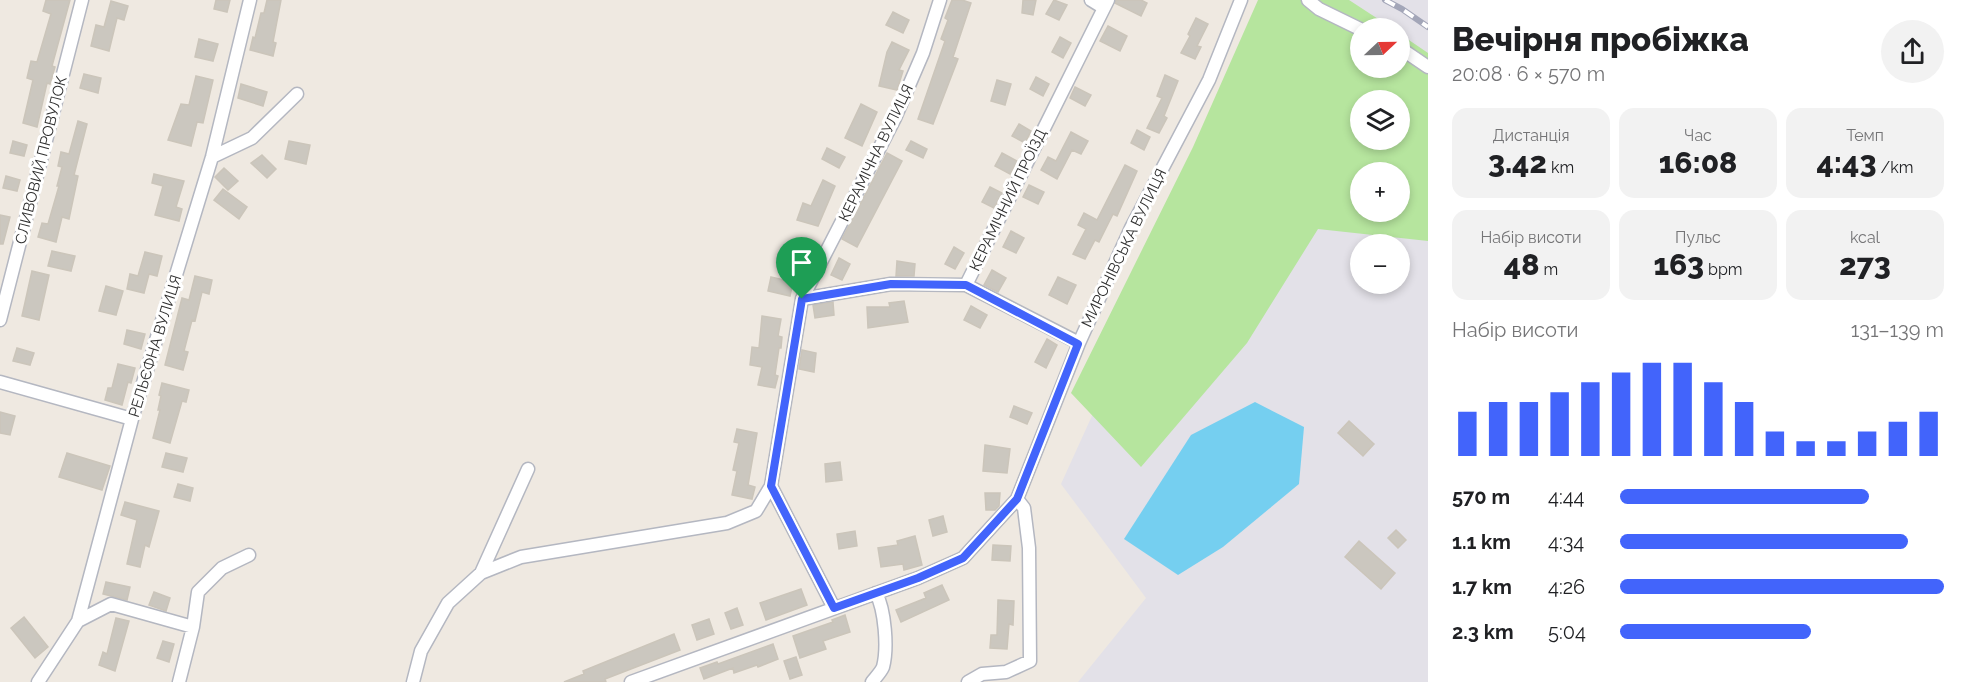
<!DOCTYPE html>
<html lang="uk">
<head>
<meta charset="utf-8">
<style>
  body { margin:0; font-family:Raleway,sans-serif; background:#f2f2f2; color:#202124; height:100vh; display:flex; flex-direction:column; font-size:22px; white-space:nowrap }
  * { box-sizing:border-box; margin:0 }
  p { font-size:20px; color:#757577 }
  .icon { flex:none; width:33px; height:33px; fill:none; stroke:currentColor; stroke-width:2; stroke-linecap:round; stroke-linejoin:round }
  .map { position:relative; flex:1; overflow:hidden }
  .details { display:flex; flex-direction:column; background:#fff; width:540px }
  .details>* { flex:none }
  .needle { width:39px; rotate:68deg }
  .fabs { position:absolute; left:1350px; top:18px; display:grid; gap:12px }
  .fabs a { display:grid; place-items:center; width:60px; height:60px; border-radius:50%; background:#fff; box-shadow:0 3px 9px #0003; font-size:30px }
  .pin { position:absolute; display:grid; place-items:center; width:51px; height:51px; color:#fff; margin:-62px -26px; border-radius:50% 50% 50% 0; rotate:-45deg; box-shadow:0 0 6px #0007 }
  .pin .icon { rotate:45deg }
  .round { display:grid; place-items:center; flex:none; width:63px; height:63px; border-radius:32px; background:#f2f2f2 }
  .head { display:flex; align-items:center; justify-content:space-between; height:102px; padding:0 24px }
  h1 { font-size:33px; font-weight:800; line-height:45px }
  .stats { display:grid; grid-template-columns:repeat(3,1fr); gap:9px; height:102px; padding:6px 24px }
  .stats div { display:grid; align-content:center; border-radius:15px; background:#f2f2f2; text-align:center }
  .stats b { font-size:30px; font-weight:800 }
  .stats small { font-size:16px; font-weight:400 }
  .stats p { font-size:16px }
  .chart { height:168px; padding:12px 24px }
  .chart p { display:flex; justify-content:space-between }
  .chart svg { width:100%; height:108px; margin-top:6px; stroke:#4264fb; stroke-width:6 }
  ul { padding:0 24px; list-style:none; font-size:20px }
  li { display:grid; grid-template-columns:96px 72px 1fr; align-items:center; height:45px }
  li i { height:15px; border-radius:8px; background:#4264fb }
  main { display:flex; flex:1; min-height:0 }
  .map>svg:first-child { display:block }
  .industrial { fill:#e3e1e8; fill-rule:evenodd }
  .green { fill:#b6e59e; fill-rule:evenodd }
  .water { fill:#75cff0 }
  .building { fill:#cbc7bf; stroke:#cbc5ba; stroke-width:1.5 }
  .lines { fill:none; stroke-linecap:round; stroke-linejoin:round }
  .minor-casing { stroke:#b4b7c1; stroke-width:15 }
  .minor { stroke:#fff; stroke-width:12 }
  .rail-casing { stroke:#a3a6b8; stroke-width:6 }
  .rail { stroke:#fff; stroke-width:4; stroke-dasharray:11; stroke-linecap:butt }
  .route-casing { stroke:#fff; stroke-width:12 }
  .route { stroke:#4264fb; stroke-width:8 }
  .labels { text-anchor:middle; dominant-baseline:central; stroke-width:6; stroke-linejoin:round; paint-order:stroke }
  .street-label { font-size:15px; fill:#2e2e2e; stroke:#fff }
</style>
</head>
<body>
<main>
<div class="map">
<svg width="1428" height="682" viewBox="0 0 1428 682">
  <rect width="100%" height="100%" fill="#efe9e1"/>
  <path class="industrial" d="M1281 0H1428V682H1078L1146 598 1061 484ZM1360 28H1400V68H1360ZM1360 100H1400V140H1360ZM1360 172H1400V212H1360ZM1360 244H1400V284H1360Z"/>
  <path class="green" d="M1258 0H1349L1392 28H1360V68H1400V34L1428 53V241L1318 229 1247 343 1141 467 1071 393 1193 147ZM1360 100H1400V140H1360ZM1360 172H1400V212H1360Z"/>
  <path class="water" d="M1255 402 1304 427 1299 484 1223 547 1178 575 1124 539 1191 435Z"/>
  <path class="building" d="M46 0H70L52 66 55 67 50 84 47 83 37 127 23 123 33 80 27 78 31 61 37 62 51 14 43 11Z
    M216 0H230L227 12 214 9Z
    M267 0H281L273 42 276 43 273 56 250 50 253 37 255 38 261 13H264Z
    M952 0H962L971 3 953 57 958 59 933 124 918 119 945 41 941 39 948 20 945 18Z
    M1023 0H1036L1033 15 1022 13Z
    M1054 0 1067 5 1059 20 1046 14Z
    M1116 0H1141L1147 3 1141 16 1115 3Z
    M111 1 128 6 124 20 117 18 109 51 91 46 96 25 104 27Z
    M893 12 909 20 903 33 886 25Z
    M1196 18 1208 24 1197 46 1201 47 1195 59 1181 53 1190 36 1188 34Z
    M1108 26 1127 36 1120 51 1100 41Z
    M1060 37 1071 43 1063 58 1052 52Z
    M199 39 218 44 213 61 195 57Z
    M892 42 909 50 899 70 903 71 897 90 879 86 887 52Z
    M84 74 101 78 98 93 80 88Z
    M1165 75 1178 81 1164 116 1167 118 1159 133 1147 128 1162 98 1157 96Z
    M196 76 213 80 203 123 197 122 191 146 168 140 181 104 189 105Z
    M1036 77 1049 84 1043 96 1030 89Z
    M997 80 1011 84 1005 105 991 101Z
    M241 84 267 92 263 106 238 98Z
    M1075 87 1091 95 1085 106 1070 98Z
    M861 104 877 112 862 146 845 138Z
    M78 121 87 124 74 175 78 176 69 219 62 217 56 242 38 237 42 223 48 224 59 186H57L62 167 58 166 61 152 69 154Z
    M1019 124 1031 131 1025 143 1012 136Z
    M1137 130 1150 137 1144 150 1131 143Z
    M1071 132 1088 141 1081 154 1072 150 1057 179 1041 170 1048 157 1056 161Z
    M13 141 27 145 24 156 10 153Z
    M289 141 310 145 306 164 285 159Z
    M911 141 927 149 923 158 906 150Z
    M827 148 845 157 839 168 822 159Z
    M887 153 902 161 857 247 842 239Z
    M1002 153 1017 161 1010 174 995 166Z
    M262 155 276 169 267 178 251 163Z
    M1125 165 1137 171 1117 216 1113 214 1099 242 1095 240 1085 259 1073 254 1086 229 1078 225 1084 213 1097 220Z
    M224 168 238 181 228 190 215 177Z
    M154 174 184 181 176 207 182 209 179 221 155 215 163 186 152 183Z
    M6 176 20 180 17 191 3 188Z
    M823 180 835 186 818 226 797 220 803 203 811 206Z
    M1029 185 1044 192 1038 204 1023 197Z
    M990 187 1002 193 994 208 982 202Z
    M223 189 247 207 239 219 214 200Z
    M0 215 10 217 3 244H0Z
    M1011 231 1024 238 1016 253 1003 247Z
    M793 247 810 255 805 267 788 259Z
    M954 247 964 253 955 269 945 264Z
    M52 251 75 256 71 271 48 266Z
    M145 252 162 256 157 276 149 274 144 293 127 289 130 274 138 276Z
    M839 258 850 264 842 280 831 275Z
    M897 261 915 264 914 276H896Z
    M992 270 1006 278 998 292 984 285Z
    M32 271 49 275 39 320 22 316Z
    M195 276 212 280 209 294 202 292 195 321 192 320 184 351 188 352 183 370 165 365 182 298 189 300Z
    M771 277 793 282 790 296 768 291Z
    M1058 277 1076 285 1067 304 1049 295Z
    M106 286 123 291 116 315 99 311Z
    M904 301 908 322 868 328 867 307H890L889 303Z
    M833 302 834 315 815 318 813 305Z
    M971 306 987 315 980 328 964 320Z
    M762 316 781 319 778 336 782 337 781 348H779L775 375 778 376 775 388 758 385 762 367 750 365 752 347 759 348Z
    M127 330 145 334 141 349 124 344Z
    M1047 339 1057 345 1046 368 1035 362Z
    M17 348 34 353 30 365 13 361Z
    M802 350 816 353 814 372 799 369Z
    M118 364 135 368 131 383 128 382 122 405 105 400 108 388H112Z
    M162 383 189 390 186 402 182 401 170 443 153 438 160 410H158L161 396 159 395Z
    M1014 406 1032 413 1027 424 1010 417Z
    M0 412 15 416 10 435 0 433Z
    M1349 421 1374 444 1363 456 1338 433Z
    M737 429 757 433 748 485 755 487 752 499 732 495 737 471 733 470 739 443 734 442Z
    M985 445 1010 449 1007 473 983 471Z
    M67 453 110 466 102 490 59 477Z
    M166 453 187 458 183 472 162 467Z
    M840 462 842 480 826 482 825 464Z
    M178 484 193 488 190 501 174 497Z
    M985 493H1000L999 506 995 510H986Z
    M125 502 159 511 149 547 145 545 140 567 127 564 137 520 121 515Z
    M943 516 947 532 933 536 929 520Z
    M1396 530 1406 540 1398 548 1388 538Z
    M855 531 857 546 839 549 837 534Z
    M915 536 922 565 904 570 903 564 881 567 878 548 898 545 897 541Z
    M1359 541 1395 573 1381 589 1345 557Z
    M993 545 1011 546 1010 561 992 560Z
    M106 582 130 587 127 600 103 594Z
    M942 585 949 600 901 622 896 610 926 598 924 593Z
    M801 589 807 605 766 620 760 603Z
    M154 592 170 598 166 611 149 605Z
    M998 600 1014 601 1013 625 1009 624 1007 649 990 648 991 635H997Z
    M737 608 743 625 731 629 725 613Z
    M845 615 850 632 823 641 826 649 800 658 793 636 833 622 832 620Z
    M24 617 48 647 35 658 11 628Z
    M116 618 129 621 115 671 99 665 103 652 107 654Z
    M709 619 714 634 697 640 692 625Z
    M674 634 680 650 605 679 606 682H564L584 674 583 671Z
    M163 641 174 644 169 662 157 658Z
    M773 644 778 659 758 667 757 665 734 673 733 668 704 679 700 668 717 662 718 664Z
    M796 657 802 675 790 679 784 661Z"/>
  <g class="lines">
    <g class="minor-casing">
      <path id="minor" d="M1091 0 1104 8
        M1308 0 1319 9 1360 29
        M1400 48 1428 67
        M212 157 252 138 297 94
        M966 285 1079 343
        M802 299 891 284 966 285 1108 0
        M0 320 82 0
        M0 382 132 419
        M481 573 528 469
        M834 608 771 486 802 299 895 118 923 53 940 0
        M78 621 111 604 193 627
        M38 682 78 621 132 419 212 157 250 0
        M179 682 193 627 198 592 222 568 249 555
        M413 682 421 651 448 603 481 573 521 557 727 523 756 511 771 486
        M631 682 918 578 963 558 1017 499 1079 343 1131 228 1209 80 1241 0
        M872 682C875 678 881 672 883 667 888 648 885 610 876 593
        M968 682 982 674 1006 672 1030 661 1029 548 1024 508 1017 499"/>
    </g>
    <use href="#minor" class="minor"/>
    <g class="rail-casing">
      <path id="rail" d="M1385 0 1402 9 1428 27"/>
    </g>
    <use href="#rail" class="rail"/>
  </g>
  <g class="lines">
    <g class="route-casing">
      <path id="route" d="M891 284 966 285 1078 344 1017 499 963 558 918 578 834 608 771 486 802 299Z"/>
    </g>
    <use href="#route" class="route"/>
  </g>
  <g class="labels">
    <g class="street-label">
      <text transform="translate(876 153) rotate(-64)">КЕРАМІЧНА ВУЛИЦЯ</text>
      <text transform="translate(41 160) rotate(-76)">СЛИВОВИЙ ПРОВУЛОК</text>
      <text transform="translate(1008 200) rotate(-64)">КЕРАМІЧНИЙ ПРОЇЗД</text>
      <text transform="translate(1124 248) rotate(-64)">МИРОНІВСЬКА ВУЛИЦЯ</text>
      <text transform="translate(155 346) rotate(-73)">РЕЛЬЄФНА ВУЛИЦЯ</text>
    </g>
  </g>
</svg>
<div class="fabs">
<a><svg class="needle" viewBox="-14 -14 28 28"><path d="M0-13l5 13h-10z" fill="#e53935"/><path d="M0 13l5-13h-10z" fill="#757577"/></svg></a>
<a><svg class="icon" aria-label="layers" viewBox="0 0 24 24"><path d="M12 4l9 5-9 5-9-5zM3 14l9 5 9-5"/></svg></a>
<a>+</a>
<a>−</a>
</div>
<div class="pin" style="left:802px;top:299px;background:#1e9e55"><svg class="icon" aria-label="arrive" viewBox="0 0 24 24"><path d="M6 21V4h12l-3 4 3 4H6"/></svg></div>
</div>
<section class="details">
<div class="head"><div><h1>Вечірня пробіжка</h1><p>20:08 · 6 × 570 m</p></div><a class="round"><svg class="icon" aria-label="share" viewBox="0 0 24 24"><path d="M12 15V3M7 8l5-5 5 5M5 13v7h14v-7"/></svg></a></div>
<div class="stats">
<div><p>Дистанція</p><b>3.42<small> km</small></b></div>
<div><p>Час</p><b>16:08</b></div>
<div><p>Темп</p><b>4:43<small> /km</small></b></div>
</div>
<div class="stats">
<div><p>Набір висоти</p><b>48<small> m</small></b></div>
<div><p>Пульс</p><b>163<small> bpm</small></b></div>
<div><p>kcal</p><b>273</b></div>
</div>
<div class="chart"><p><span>Набір висоти</span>131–139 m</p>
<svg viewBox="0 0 160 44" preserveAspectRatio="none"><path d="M5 44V26M15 44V22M25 44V22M35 44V18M45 44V14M55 44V10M65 44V6M75 44V6M85 44V14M95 44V22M105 44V34M115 44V38M125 44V38M135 44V34M145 44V30M155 44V26"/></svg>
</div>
<ul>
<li><b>570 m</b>4:44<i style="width:77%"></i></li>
<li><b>1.1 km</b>4:34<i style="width:89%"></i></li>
<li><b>1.7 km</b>4:26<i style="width:100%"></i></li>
<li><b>2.3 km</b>5:04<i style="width:59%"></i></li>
</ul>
</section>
</main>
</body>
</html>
